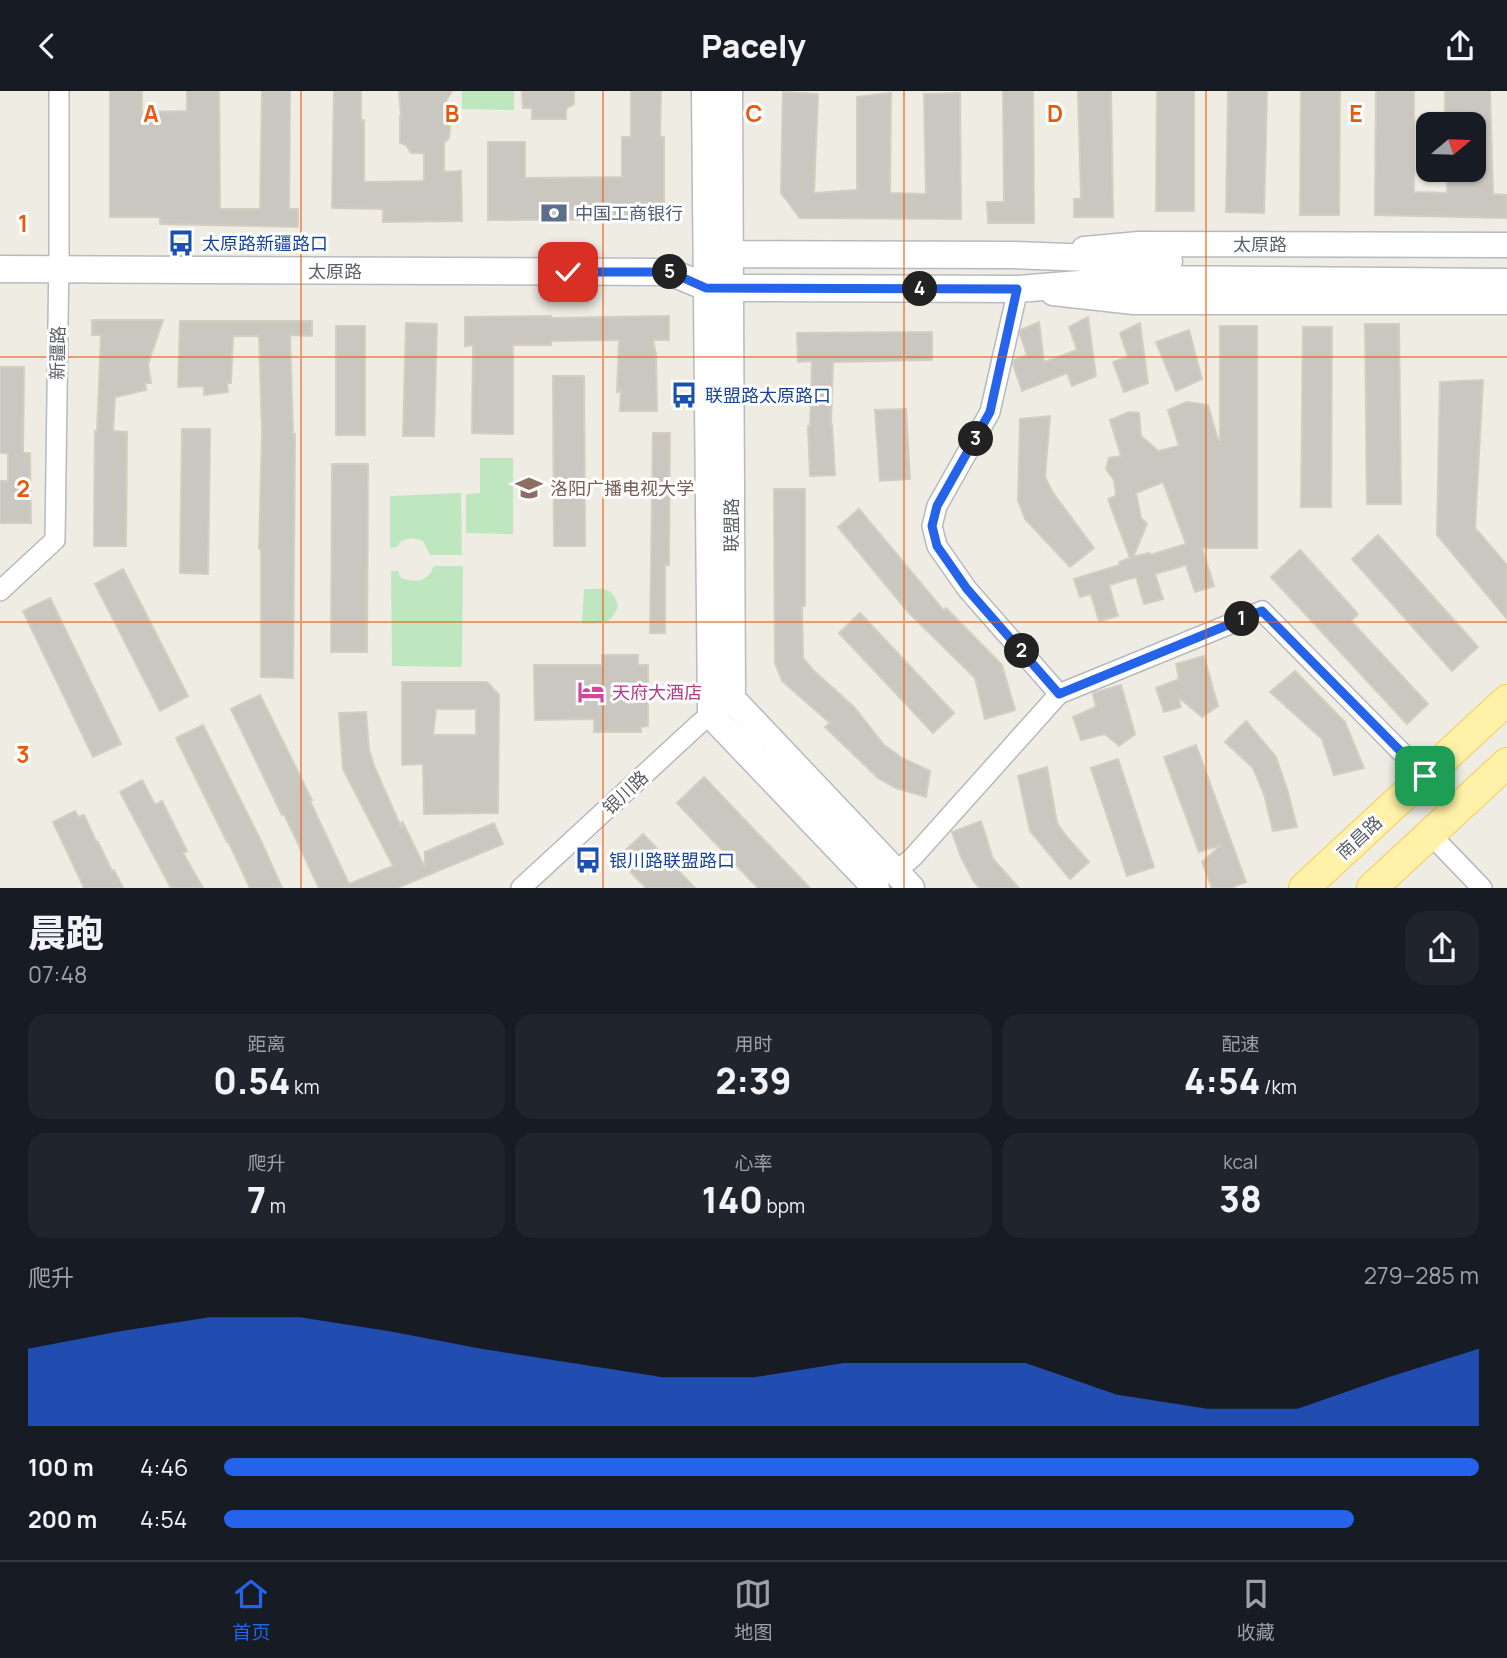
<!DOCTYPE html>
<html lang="zh">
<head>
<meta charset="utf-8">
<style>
  body { margin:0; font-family:Manrope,"Noto Sans SC",sans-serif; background:#20242c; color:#f1f3f6; height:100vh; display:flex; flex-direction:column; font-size:26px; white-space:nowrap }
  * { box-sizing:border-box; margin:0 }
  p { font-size:23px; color:#9ea1a6 }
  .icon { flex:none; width:38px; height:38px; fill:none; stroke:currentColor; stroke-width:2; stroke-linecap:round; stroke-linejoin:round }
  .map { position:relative; height:797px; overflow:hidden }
  .drawer { display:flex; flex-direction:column; background:#171b24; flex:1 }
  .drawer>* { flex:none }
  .needle { width:46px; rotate:71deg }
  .controls { position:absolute; left:1416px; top:21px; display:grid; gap:14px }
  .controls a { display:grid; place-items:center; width:70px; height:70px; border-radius:14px; background:#171b24; box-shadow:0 2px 5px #0004; font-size:35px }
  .pin { position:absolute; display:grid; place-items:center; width:60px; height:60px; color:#fff; margin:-30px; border-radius:14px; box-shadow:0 4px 10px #0006 }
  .km { position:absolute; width:35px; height:35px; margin:-18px; border-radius:50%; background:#222; color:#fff; font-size:19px; line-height:35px; text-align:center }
  .round { display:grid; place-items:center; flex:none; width:74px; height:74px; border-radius:21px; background:#20242c }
  .head { display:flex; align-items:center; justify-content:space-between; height:119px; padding:0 28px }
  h1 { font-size:38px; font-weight:800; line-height:52px }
  .metrics { display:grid; grid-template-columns:repeat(3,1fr); gap:10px; height:119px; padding:7px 28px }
  .metrics div { display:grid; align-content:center; border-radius:18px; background:#20242c; text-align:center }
  .metrics b { font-size:35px; font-weight:800 }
  .metrics small { font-size:19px; font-weight:400 }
  .metrics p { font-size:19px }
  .chart { height:196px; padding:14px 28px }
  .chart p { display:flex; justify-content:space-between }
  .chart svg { width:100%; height:126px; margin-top:7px; fill:#2563eb; opacity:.7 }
  ul { padding:0 28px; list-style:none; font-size:23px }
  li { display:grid; grid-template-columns:112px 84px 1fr; align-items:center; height:52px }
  li i { height:18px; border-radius:9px; background:#2563eb }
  header { display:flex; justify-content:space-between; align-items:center; height:91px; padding:0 28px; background:#171b24; font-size:32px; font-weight:800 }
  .menu { display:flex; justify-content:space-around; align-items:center; height:98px; border-top:2px solid #363941; background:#171b24; font-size:19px; color:#9ea1a6 }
  .menu a { display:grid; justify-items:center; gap:4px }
  .menu .selected { color:#2563eb }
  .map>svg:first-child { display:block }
  .green { fill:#bfe7bf }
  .building { fill:#cac6c0; stroke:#d4cec1; stroke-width:2; fill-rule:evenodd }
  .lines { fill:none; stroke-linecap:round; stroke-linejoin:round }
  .minor-casing { stroke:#b6b9be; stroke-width:22 }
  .tertiary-casing { stroke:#b6b9be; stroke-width:27 }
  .secondary-casing { stroke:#b7bac0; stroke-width:29 }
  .primary-casing { stroke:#f6cb54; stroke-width:32 }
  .minor { stroke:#fff; stroke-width:19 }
  .tertiary { stroke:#fff; stroke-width:24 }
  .secondary { stroke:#fff; stroke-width:26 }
  .primary { stroke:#fff2a8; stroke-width:30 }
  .route-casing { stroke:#fff; stroke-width:14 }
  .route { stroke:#2563eb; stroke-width:9 }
  .grid { fill:none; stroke:#e8590c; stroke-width:2; stroke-opacity:0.55 }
  .labels { text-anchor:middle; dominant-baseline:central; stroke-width:6; stroke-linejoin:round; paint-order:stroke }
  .service-label { font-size:18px; fill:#4e5e75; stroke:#fff; text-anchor:start }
  .transit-label { font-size:18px; fill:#164399; stroke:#fff; text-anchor:start }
  .street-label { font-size:18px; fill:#5b5f65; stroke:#fff }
  .education-label { font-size:18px; fill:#785e54; stroke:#fff; text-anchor:start }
  .hotel-label { font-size:18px; fill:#b23c85; stroke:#fff; text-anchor:start }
  .grid-label { font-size:23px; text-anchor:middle; font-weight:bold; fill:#e8590c; stroke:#fff; stroke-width:6; stroke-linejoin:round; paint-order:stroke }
</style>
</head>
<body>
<header><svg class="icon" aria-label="back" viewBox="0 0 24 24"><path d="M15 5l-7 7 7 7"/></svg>Pacely<svg class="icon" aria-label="share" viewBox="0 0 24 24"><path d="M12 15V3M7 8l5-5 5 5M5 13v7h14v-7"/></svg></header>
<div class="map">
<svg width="1507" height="797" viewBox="0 0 1507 797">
  <rect width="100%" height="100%" fill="#efece3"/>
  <path class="green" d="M462 0H514V19L462 18Z
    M480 367H513V443L466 442V403L480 402Z
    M461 402 462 464H430L423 450 412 447 401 450 397 456 390 457V405Z
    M434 475H463L462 576 392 575 391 480H398L400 486C414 493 428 491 434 475Z
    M584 498C602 498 613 494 618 515 611 535 601 532 582 533Z"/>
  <path class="building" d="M110 0H142V21L187 20V0H219L220 118H260L262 0H290L289 118H298V136L160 133V126H110Z
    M334 0H361V29H364V91L424 90V62H411L406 54 400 52V25H401L399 0H452L446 10 445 27 450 36 449 47 444 52V81L461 80 462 130 383 131V118L332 117Z
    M522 0H574V13L566 18V28H532V17H523Z
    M631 0H661L660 46H664V128L488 129V51H525V87L622 86V46H631Z
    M1003 0H1033L1034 132H988L987 111H1004Z
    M1078 0H1111L1113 126H1074V108H1081Z
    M1157 0H1194V120H1156Z
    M1228 0H1267L1264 122 1226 121Z
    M1301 0H1340L1339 124H1300Z
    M1376 0H1414V101L1447 102V79H1474V33H1445V0H1490L1493 103 1507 104V127L1375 124Z
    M783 1 818 3 814 102 857 99V6L891 2 890 102 926 103 924 3 960 2 961 128 800 127 781 102Z
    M551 225V227L669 225V249H653L656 263 657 320H620L621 300 617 301 619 249 551 250V254H513V343L472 342 473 254 465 255V226Z
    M1088 226 1096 285 1072 295 1067 282 1022 300 1013 273 1014 269 1027 264 1020 243 1021 239 1039 231 1044 271 1077 259 1069 236Z
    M92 229H163L148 273 151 292H145L146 299 115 306 113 340 127 341 126 455H94L95 340H97L101 244H92Z
    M180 230H312V245L290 244 293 343H295L293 587 261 586V458H259L262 342 259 245H233L231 292H227L228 301 204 304V295L178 296Z
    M406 232 437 233 434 345H403Z
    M1140 232 1148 292 1124 301 1113 271 1128 266 1120 242Z
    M1365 233H1399L1401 413H1367Z
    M336 235H365V344H336Z
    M1220 235H1257V457H1202L1214 495 1195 501 1186 474 1155 483 1163 508 1144 513 1136 486 1109 494 1118 525 1099 530 1091 503 1080 506 1074 488 1120 474 1119 471 1130 467 1108 408 1116 405 1114 389 1106 378 1109 367 1121 365 1110 329 1129 321 1139 322 1141 345 1158 360 1179 355 1168 319 1187 311 1208 314 1218 349H1220ZM1163 391 1186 453 1150 464 1149 462 1133 466 1147 433 1141 427 1136 402Z
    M1303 236H1332L1331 416H1301Z
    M1189 239 1202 288 1176 300 1156 251Z
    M932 241V269L833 271 831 334H832L835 384 810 385 808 335H810L812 270 798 271 797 242Z
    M0 276H24L23 362H30L31 432H0V390H8V362H0Z
    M553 285H584L585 455H554Z
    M1483 289 1475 437 1507 474V528L1437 444 1440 291Z
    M906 318 910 388 880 390 875 319Z
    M1050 325 1045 386 1053 402 1094 457 1070 476 1025 428 1018 409 1020 328Z
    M182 338H210L208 483 180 482Z
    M653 342H670L669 474H665V542H650Z
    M332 373H368L367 561H331Z
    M774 398H805V515H802L803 567 813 579 854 616 884 654 902 667 930 680 926 706 896 697 878 687 825 636 830 632 782 590 775 572Z
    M859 418 944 520 946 517 1002 574 1015 619 985 628 975 587 908 521 838 436Z
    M1378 444 1478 556 1452 580 1352 468Z
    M1300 459 1358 523 1351 530 1428 613 1407 633 1271 486Z
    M123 478 188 605 160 620 95 493Z
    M50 507 121 653 93 666 23 520Z
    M860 522 954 622 933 642 839 542Z
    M602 564H638V574H648V635L641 636V641H594V628L535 629 534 574H602Z
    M1204 565 1218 615 1202 626 1178 606 1181 616 1164 621 1156 597 1179 588 1176 573Z
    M1295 580 1345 631 1364 677 1334 684 1322 648 1270 601Z
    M402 591H487L499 604 498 722 424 723 423 673 402 674ZM436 618H476V644H433Z
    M1121 594 1135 643 1119 655 1105 643 1081 649 1073 626 1096 616 1093 602Z
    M260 604 312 709 310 710 349 793 393 775 343 678 339 622 366 621 369 659 374 675 402 738V730L425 777V761L494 732 503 753 397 797H319L284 723 282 724 231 618Z
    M1246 630 1276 666 1287 698 1297 736 1273 740 1264 703 1253 677 1225 651Z
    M203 634 262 752 282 797H250L228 750 227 751 176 647Z
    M1196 654 1246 791 1230 797H1212L1202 771 1221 754 1199 761 1164 666Z
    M1118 668 1154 776 1127 785 1091 677Z
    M1047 676 1057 732 1067 746 1089 771 1070 788 1030 740 1018 685Z
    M704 686 810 797H758L677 712Z
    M142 689 155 714 162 710 187 760 183 762 203 797H171L120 701Z
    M75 720 78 726 84 724 97 752 98 751 112 780 114 779 123 797H84L53 731Z
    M981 730 993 768 1019 797H980L974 791 961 766 952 741Z
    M643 743 695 797H646L617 767Z"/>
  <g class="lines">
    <g class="minor-casing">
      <path id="minor" d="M1018 198 990 321 937 415 932 435 937 455 967 498 1059 603
        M0 500 55 449 59 162V0
        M1430 743 1482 797
        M896 781 914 765 1059 603 1262 520 1425 685
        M521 797 700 632 720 617"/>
    </g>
    <g class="tertiary-casing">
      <path id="tertiary" d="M1084 158 1139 153 1507 154
        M1053 202 1134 211H1507"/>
    </g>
    <g class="secondary-casing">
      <path id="secondary" d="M705 0 711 624 876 797
        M729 0 732 608 911 797
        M714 163 1013 164 1169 170
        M0 178 670 181 706 196 730 197 1018 198 1142 188 1507 191"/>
    </g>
    <g class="primary-casing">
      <path id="primary" d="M1304 797 1507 609
        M1372 797 1507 672"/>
    </g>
    <use href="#minor" class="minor"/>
    <use href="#tertiary" class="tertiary"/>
    <use href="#secondary" class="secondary"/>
    <use href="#primary" class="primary"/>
  </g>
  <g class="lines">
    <g class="route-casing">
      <path id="route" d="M568 181H670L706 197 1017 198 990 321 937 415 932 435 937 455 967 498 1059 603 1262 520 1425 685"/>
    </g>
    <use href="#route" class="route"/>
  </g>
  <path class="grid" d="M301 0V797M603 0V797M904 0V797M1206 0V797M0 266H1507M0 531H1507"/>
  <defs>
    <g id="bank-bare" transform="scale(2.1)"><path d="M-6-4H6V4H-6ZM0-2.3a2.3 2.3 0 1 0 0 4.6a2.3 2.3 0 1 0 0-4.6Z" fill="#5c6f8a" stroke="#fff" stroke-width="2.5" paint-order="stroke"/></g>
    <g id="bus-bare" transform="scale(2.1)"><path d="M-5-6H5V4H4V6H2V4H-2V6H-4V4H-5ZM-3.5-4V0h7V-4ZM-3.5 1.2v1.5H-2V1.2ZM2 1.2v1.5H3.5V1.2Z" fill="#1a4fb4" stroke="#fff" stroke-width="2.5" paint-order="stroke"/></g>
    <g id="school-bare" transform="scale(2.1)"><path d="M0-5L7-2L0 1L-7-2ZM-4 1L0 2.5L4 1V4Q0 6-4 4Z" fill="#8d6e63" stroke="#fff" stroke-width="2.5" paint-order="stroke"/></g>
    <g id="hotel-bare" transform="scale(2.1)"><path d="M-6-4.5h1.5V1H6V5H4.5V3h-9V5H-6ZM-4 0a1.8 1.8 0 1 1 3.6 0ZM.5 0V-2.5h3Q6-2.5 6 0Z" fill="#d1479c" stroke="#fff" stroke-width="2.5" paint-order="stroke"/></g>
  </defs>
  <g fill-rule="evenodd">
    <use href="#bank-bare" x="554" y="122"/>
    <use href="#bus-bare" x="181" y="152"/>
    <use href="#bus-bare" x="684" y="304"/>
    <use href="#school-bare" x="529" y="397"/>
    <use href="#hotel-bare" x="591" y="601"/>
    <use href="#bus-bare" x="588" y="769"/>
  </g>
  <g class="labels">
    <g class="service-label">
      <text x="575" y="122">中国工商银行</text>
    </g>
    <g class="transit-label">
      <text x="202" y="152">太原路新疆路口</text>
      <text x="705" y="304">联盟路太原路口</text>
      <text x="609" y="769">银川路联盟路口</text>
    </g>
    <g class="street-label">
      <text x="1260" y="153">太原路</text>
      <text x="335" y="180">太原路</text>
      <text transform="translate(57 262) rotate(-89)">新疆路</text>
      <text transform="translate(731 434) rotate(-90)">联盟路</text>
      <text transform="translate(625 701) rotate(-43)">银川路</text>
      <text transform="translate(1359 746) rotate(-43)">南昌路</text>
    </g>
    <g class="education-label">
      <text x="550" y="397">洛阳广播电视大学</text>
    </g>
    <g class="hotel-label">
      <text x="612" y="601">天府大酒店</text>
    </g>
  </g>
  <g class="grid-label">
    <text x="151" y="31">A</text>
    <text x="452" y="31">B</text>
    <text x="754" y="31">C</text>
    <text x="1055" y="31">D</text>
    <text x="1356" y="31">E</text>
    <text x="23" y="141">1</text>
    <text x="23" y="406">2</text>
    <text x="23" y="672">3</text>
  </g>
</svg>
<div class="controls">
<a><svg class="needle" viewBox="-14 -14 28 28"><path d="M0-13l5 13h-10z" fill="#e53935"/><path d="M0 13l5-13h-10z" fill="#9ea1a6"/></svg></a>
</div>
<div class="pin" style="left:1425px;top:685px;background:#1e9e55"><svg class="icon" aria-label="arrive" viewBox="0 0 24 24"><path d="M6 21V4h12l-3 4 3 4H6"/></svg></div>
<div class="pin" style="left:568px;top:181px;background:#d93025"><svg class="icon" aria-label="check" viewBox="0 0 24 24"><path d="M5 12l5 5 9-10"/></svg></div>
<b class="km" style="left:1242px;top:528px">1</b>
<b class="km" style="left:1022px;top:560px">2</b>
<b class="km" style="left:976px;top:348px">3</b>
<b class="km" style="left:920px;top:198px">4</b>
<b class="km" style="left:670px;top:181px">5</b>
</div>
<section class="drawer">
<div class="head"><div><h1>晨跑</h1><p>07:48</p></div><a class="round"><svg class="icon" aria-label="share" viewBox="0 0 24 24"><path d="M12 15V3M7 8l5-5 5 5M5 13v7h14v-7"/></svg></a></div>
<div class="metrics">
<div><p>距离</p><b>0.54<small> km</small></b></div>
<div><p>用时</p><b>2:39</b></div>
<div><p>配速</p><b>4:54<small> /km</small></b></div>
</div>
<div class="metrics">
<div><p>爬升</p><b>7<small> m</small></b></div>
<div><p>心率</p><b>140<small> bpm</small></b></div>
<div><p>kcal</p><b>38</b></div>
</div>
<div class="chart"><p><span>爬升</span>279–285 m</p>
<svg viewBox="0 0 160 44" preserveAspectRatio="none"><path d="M0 44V17L10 11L20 6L30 6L40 11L50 17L60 22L70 27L80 27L90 22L100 22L110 22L120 33L130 38L140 38L150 27L160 17V44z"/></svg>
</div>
<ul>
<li><b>100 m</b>4:46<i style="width:100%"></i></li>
<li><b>200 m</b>4:54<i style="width:90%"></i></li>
</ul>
</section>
<nav class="menu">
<a class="selected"><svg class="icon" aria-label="home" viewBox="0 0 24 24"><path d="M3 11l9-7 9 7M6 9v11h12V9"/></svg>首页</a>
<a><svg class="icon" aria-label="map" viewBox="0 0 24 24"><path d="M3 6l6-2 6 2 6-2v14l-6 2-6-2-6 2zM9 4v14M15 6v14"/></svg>地图</a>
<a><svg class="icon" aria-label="saved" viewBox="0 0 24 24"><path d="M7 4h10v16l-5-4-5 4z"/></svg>收藏</a>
</nav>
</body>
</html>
